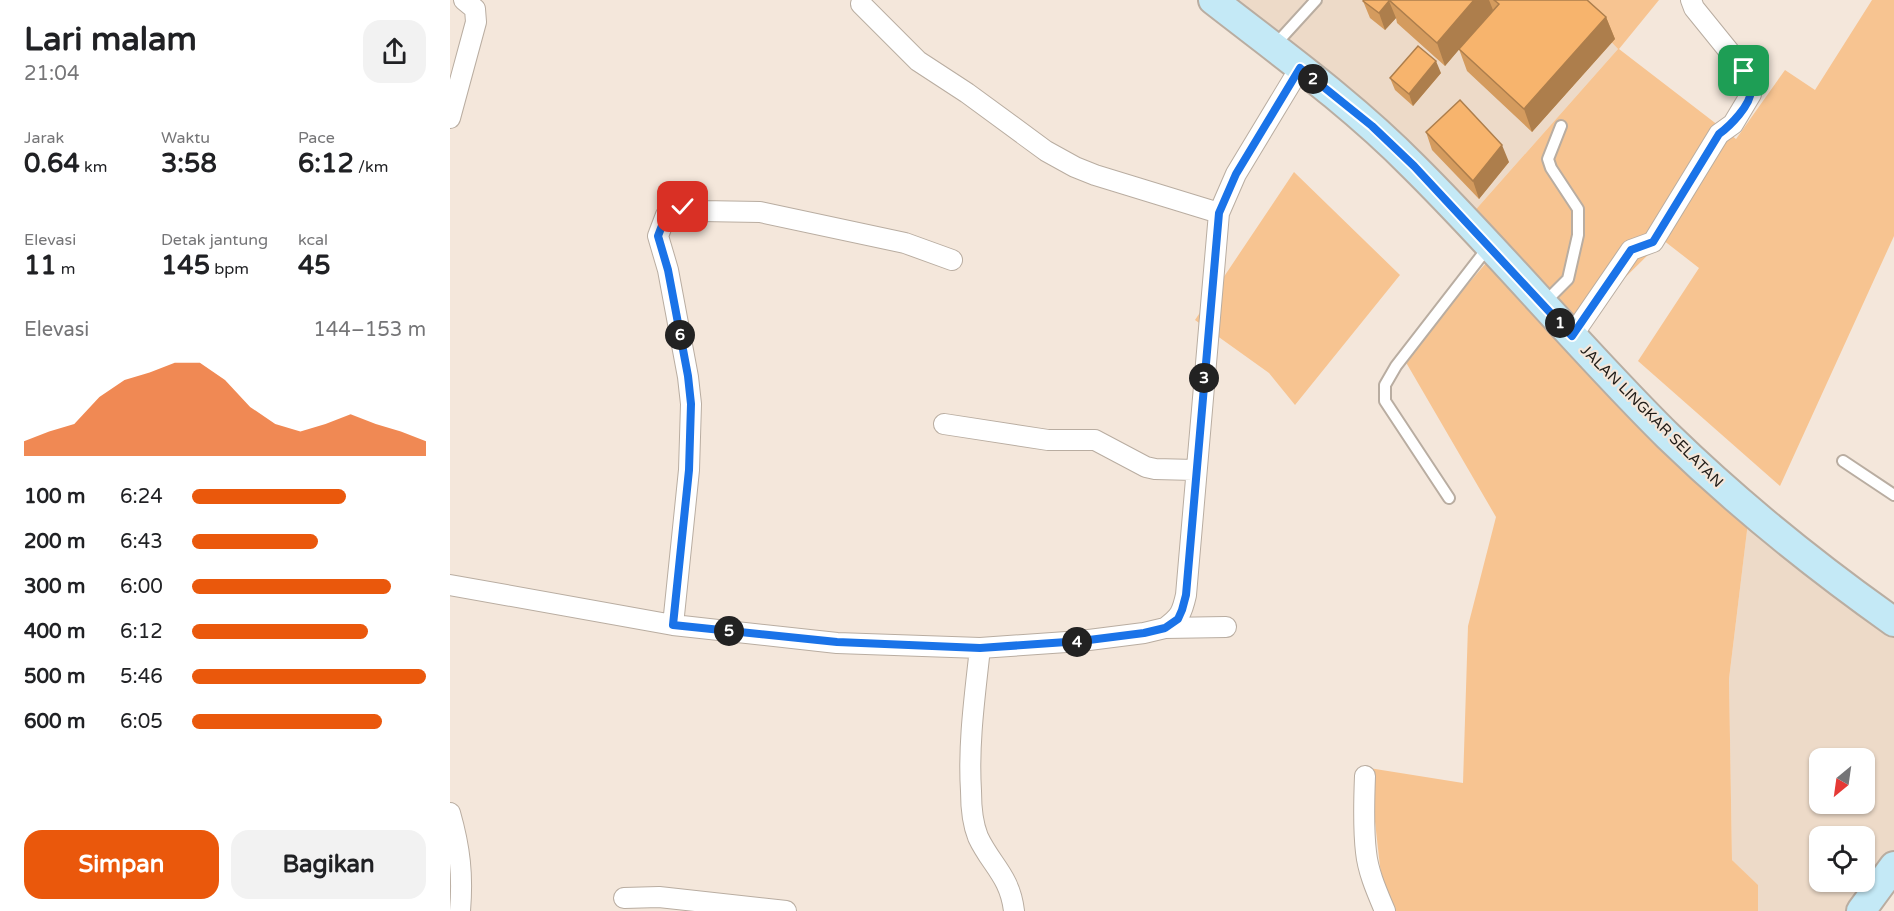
<!DOCTYPE html>
<html lang="id">
<head>
<meta charset="utf-8">
<style>
  body { margin:0; font-family:"Varela Round",sans-serif; background:#f2f2f2; color:#202124; height:100vh; display:flex; flex-direction:column; font-size:22px; white-space:nowrap }
  * { box-sizing:border-box; margin:0 }
  p { font-size:20px; color:#757577 }
  .icon { flex:none; width:33px; height:33px; fill:none; stroke:currentColor; stroke-width:2; stroke-linecap:round; stroke-linejoin:round }
  .map { position:relative; flex:1; overflow:hidden }
  .panel { display:flex; flex-direction:column; background:#fff; width:450px }
  .panel>* { flex:none }
  .needle { width:39px; rotate:209deg }
  .controls { position:absolute; left:1359px; top:748px; display:grid; gap:12px }
  .controls a { display:grid; place-items:center; width:66px; height:66px; border-radius:12px; background:#fff; box-shadow:0 2px 4px #0004; font-size:30px }
  .pin { position:absolute; display:grid; place-items:center; width:51px; height:51px; color:#fff; margin:-26px; border-radius:12px; box-shadow:0 3px 9px #0006 }
  .km { position:absolute; width:30px; height:30px; margin:-15px; border-radius:50%; background:#222; color:#fff; font-size:16px; line-height:30px; text-align:center }
  .round { display:grid; place-items:center; flex:none; width:63px; height:63px; border-radius:18px; background:#f2f2f2 }
  .overview { display:flex; align-items:center; justify-content:space-between; height:102px; padding:0 24px }
  h1 { font-size:33px; font-weight:700; line-height:45px }
  .metrics { display:grid; grid-template-columns:repeat(3,1fr); gap:9px; height:102px; padding:6px 24px }
  .metrics div { display:grid; align-content:center }
  .metrics b { font-size:26px; font-weight:700 }
  .metrics small { font-size:16px; font-weight:400 }
  .metrics p { font-size:16px }
  .chart { height:168px; padding:12px 24px }
  .chart p { display:flex; justify-content:space-between }
  .chart svg { width:100%; height:108px; margin-top:6px; fill:#ea580c; opacity:.7 }
  .button { display:flex; gap:12px; margin-top:auto; padding:12px 24px }
  .button a { flex:1; height:69px; border-radius:18px; background:#ea580c; color:#fff; font-size:24px; font-weight:700; line-height:69px; text-align:center }
  .button a+a { background:#f2f2f2; color:#202124 }
  ul { padding:0 24px; list-style:none; font-size:20px }
  li { display:grid; grid-template-columns:96px 72px 1fr; align-items:center; height:45px }
  li i { height:15px; border-radius:8px; background:#ea580c }
  main { display:flex; flex:1; min-height:0 }
  .map>svg:first-child { display:block }
  .built { fill:#eddac8; fill-rule:evenodd }
  .green { fill:#f7c491 }
  .lines { fill:none; stroke-linecap:round; stroke-linejoin:round }
  .lane-casing { stroke:#b9ada1; stroke-width:14 }
  .street-casing { stroke:#b9ada1; stroke-width:22 }
  .secondary-casing { stroke:#b9ada1; stroke-width:32 }
  .lane { stroke:#fff; stroke-width:10 }
  .street { stroke:#fff; stroke-width:20 }
  .secondary { stroke:#c4e9f6; stroke-width:28 }
  .wall { fill:#d49b5e }
  .shaded-wall { fill:#ad7e4c }
  .building { fill:#f7b46d; stroke:#ad7e4c; stroke-width:1.5 }
  .route-casing { stroke:#fff; stroke-width:12 }
  .route { stroke:#1a73e8; stroke-width:8 }
  .labels { text-anchor:middle; dominant-baseline:central; stroke-width:4.5; stroke-linejoin:round; paint-order:stroke }
  .street-label { font-size:15px; fill:#221e19; stroke:#f4e7db }
</style>
</head>
<body>
<main>
<section class="panel">
<div class="overview"><div><h1>Lari malam</h1><p>21:04</p></div><a class="round"><svg class="icon" aria-label="share" viewBox="0 0 24 24"><path d="M12 15V3M7 8l5-5 5 5M5 13v7h14v-7"/></svg></a></div>
<div class="metrics">
<div><p>Jarak</p><b>0.64<small> km</small></b></div>
<div><p>Waktu</p><b>3:58</b></div>
<div><p>Pace</p><b>6:12<small> /km</small></b></div>
</div>
<div class="metrics">
<div><p>Elevasi</p><b>11<small> m</small></b></div>
<div><p>Detak jantung</p><b>145<small> bpm</small></b></div>
<div><p>kcal</p><b>45</b></div>
</div>
<div class="chart"><p><span>Elevasi</span>144–153 m</p>
<svg viewBox="0 0 160 44" preserveAspectRatio="none"><path d="M0 44V38L10 34L20 31L30 20L40 13L50 10L60 6L70 6L80 13L90 24L100 31L110 34L120 31L130 27L140 31L150 34L160 38V44z"/></svg>
</div>
<ul>
<li><b>100 m</b>6:24<i style="width:66%"></i></li>
<li><b>200 m</b>6:43<i style="width:54%"></i></li>
<li><b>300 m</b>6:00<i style="width:85%"></i></li>
<li><b>400 m</b>6:12<i style="width:75%"></i></li>
<li><b>500 m</b>5:46<i style="width:100%"></i></li>
<li><b>600 m</b>6:05<i style="width:81%"></i></li>
</ul>
<div class="button"><a>Simpan</a><a>Bagikan</a></div>
</section>
<div class="map">
<svg width="1444" height="911" viewBox="0 0 1444 911">
  <rect width="100%" height="100%" fill="#f4e7db"/>
  <path class="built" d="M773 0H1121L1168 49 1013 224Z
    M1300 506 1444 612V857L1410 911H1308L1307 885 1282 860 1279 679ZM1370 759H1414V804H1370ZM1370 837H1414V882H1370Z"/>
  <path class="green" d="M1121 0H1209L1169 49 1286 139 1335 70 1365 90 1422 0H1444V236L1330 486 1188 361 1249 268 1213 240 1120 332 1300 506 1279 679 1282 860 1308 885V911H935L919 768 1013 783 1018 626 1046 517 954 359 1042 256 1013 224 1168 49Z
    M844 172 950 275 845 405 819 373 745 320Z"/>
  <g class="lines">
    <g class="lane-casing">
      <path id="lane" d="M824 46 866 0
        M1095 302 1118 279 1128 235V209L1101 168 1098 159 1111 126
        M1393 461 1444 495
        M999 498 935 401V385L946 366 1039 246"/>
    </g>
    <g class="street-casing">
      <path id="street" d="M411 4 468 61 517 93 596 151 625 167 645 175 769 213
        M0 118 26 22 25 9 14 0
        M1122 336 1181 250 1203 242 1269 134 1283 124 1301 94V84L1295 71 1244 8 1241 0
        M494 424 598 440H645L696 467 705 469 745 470
        M0 585 223 625 387 643 530 648 631 641 694 633 715 628 776 627
        M223 625 239 470 241 404 238 377 218 270 208 236 216 215 220 210 225 208 233 207 251 211 310 212 455 243 502 260
        M715 628C730 617 732 613 736 595L769 213 786 174 850 68
        M530 648C525 695 518 743 521 791 521 807 522 822 528 837 541 865 560 876 564 911
        M915 776C914 801 913 827 916 852 918 872 927 892 935 911
        M0 813C10 848 13 875 10 911
        M174 898 209 897 336 911"/>
    </g>
    <g class="secondary-casing">
      <path id="secondary" d="M763 0C831 53 902 104 963 166 1051 253 1130 349 1218 436 1288 504 1365 566 1444 622
        M1411 911 1444 866"/>
    </g>
    <use href="#lane" class="lane"/>
    <use href="#street" class="street"/>
    <use href="#secondary" class="secondary"/>
  </g>
  <path class="wall" d="M914 0H1137L1156 17 1165 39 1082 132 1017 71 1009 49 995 66 947 23 946 18 935 30 920 18 913 1Z
    M991 73 963 106 945 90 940 78Z
    M976 132 1059 162 1029 199 982 150Z"/>
  <path class="shaded-wall" d="M1024 0H1039L1043 10 995 66 987 43Z
    M939 1 946 18 935 30 929 13Z
    M1156 17 1165 39 1082 132 1074 109Z
    M986 61 991 73 963 106 959 94Z
    M1052 145 1059 162 1029 199 1023 181Z"/>
  <path class="building" d="M914 0H939V1L929 13 913 1Z
    M939 0H1024L987 43Z
    M1044 0H1137L1156 17 1074 109 1009 49 1049 4Z
    M968 46 986 61 959 94 940 78Z
    M1010 100 1052 145 1023 181 976 132Z"/>
  <g class="lines">
    <g class="route-casing">
      <path id="route" d="M233 207 225 208 219 210 216 215 208 236 218 270 238 376 241 404 239 470 223 625 387 642 530 648 631 641 694 633 715 628 728 619 732 610 736 595 769 213 786 174 850 68 922 126 964 166 1122 336 1181 250 1203 242 1269 134C1280 126 1301 105 1301 90 1301 83 1297 77 1294 71"/>
    </g>
    <use href="#route" class="route"/>
  </g>
  <g class="labels">
    <g class="street-label">
      <text transform="translate(1202 416) rotate(45)">JALAN LINGKAR SELATAN</text>
    </g>
  </g>
</svg>
<div class="controls">
<a><svg class="needle" viewBox="-14 -14 28 28"><path d="M0-13l5 13h-10z" fill="#e53935"/><path d="M0 13l5-13h-10z" fill="#757577"/></svg></a>
<a><svg class="icon" aria-label="locate" viewBox="0 0 24 24"><circle cx="12" cy="12" r="6"/><path d="M12 2v4M12 18v4M2 12h4M18 12h4"/></svg></a>
</div>
<div class="pin" style="left:1294px;top:71px;background:#1e9e55"><svg class="icon" aria-label="arrive" viewBox="0 0 24 24"><path d="M6 21V4h12l-3 4 3 4H6"/></svg></div>
<div class="pin" style="left:233px;top:207px;background:#d93025"><svg class="icon" aria-label="check" viewBox="0 0 24 24"><path d="M5 12l5 5 9-10"/></svg></div>
<b class="km" style="left:1110px;top:323px">1</b>
<b class="km" style="left:863px;top:79px">2</b>
<b class="km" style="left:754px;top:378px">3</b>
<b class="km" style="left:627px;top:642px">4</b>
<b class="km" style="left:279px;top:631px">5</b>
<b class="km" style="left:230px;top:335px">6</b>
</div>
</main>
</body>
</html>
